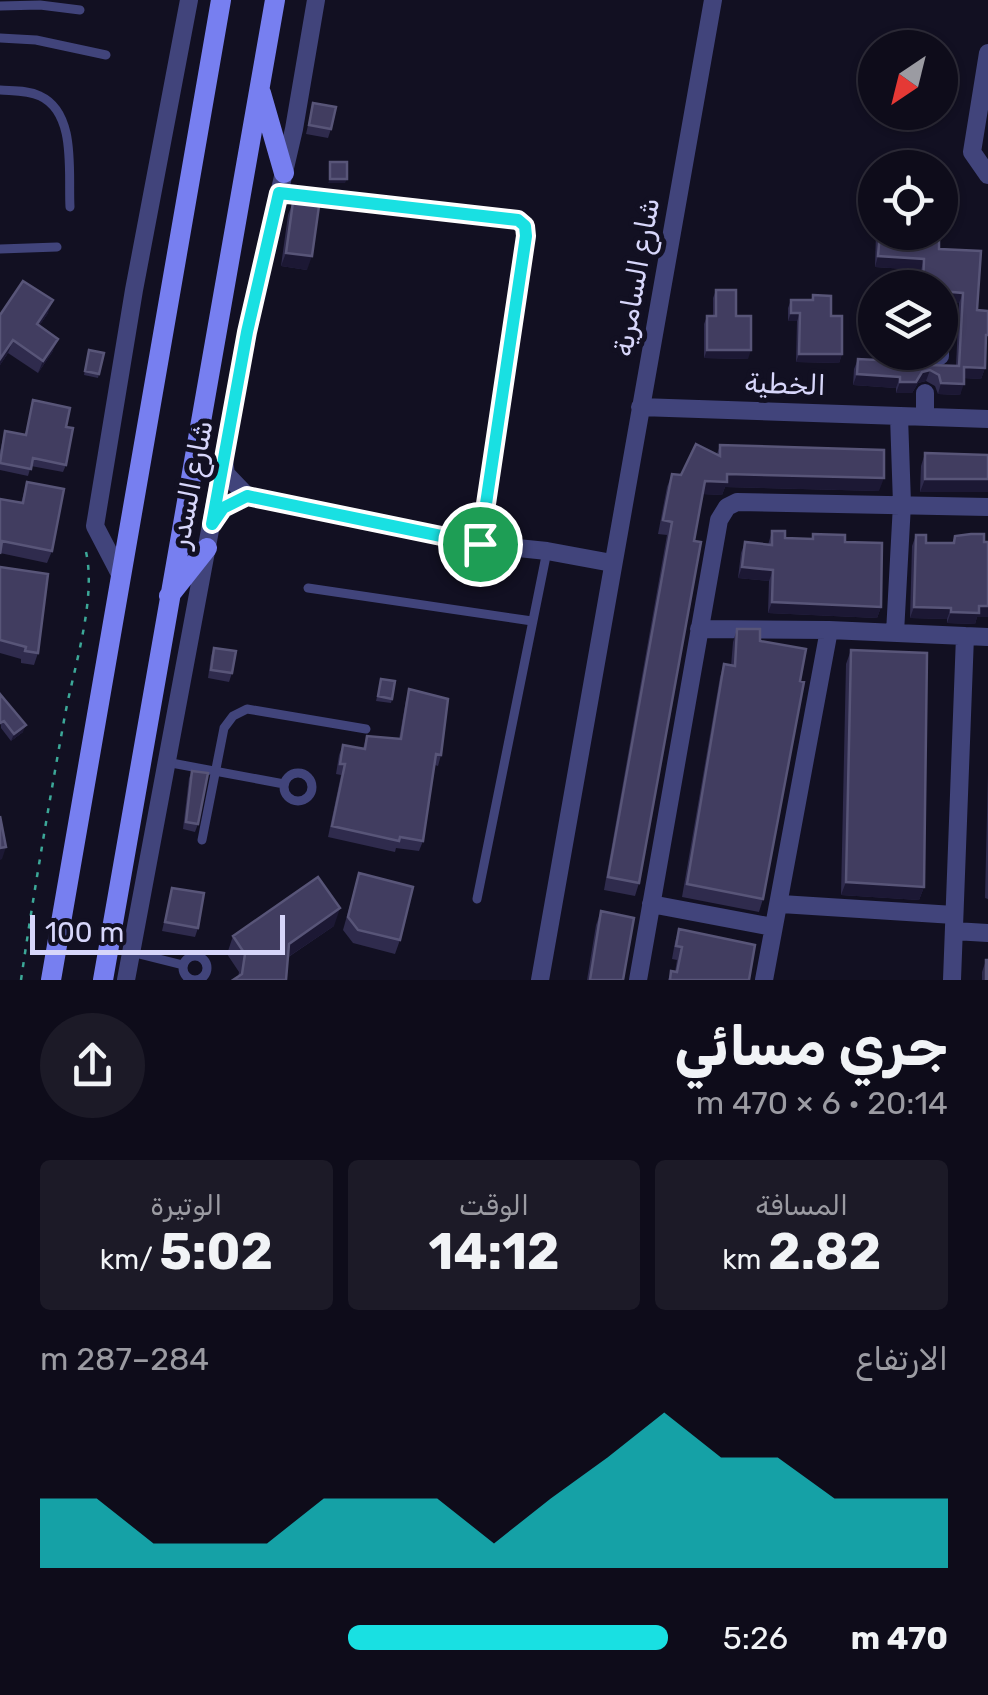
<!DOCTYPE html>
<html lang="ar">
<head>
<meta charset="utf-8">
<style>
  body { margin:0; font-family:Rubik,"Noto Sans Arabic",sans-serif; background:#1c1a27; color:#f1f3f6; direction:rtl; height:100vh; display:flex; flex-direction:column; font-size:38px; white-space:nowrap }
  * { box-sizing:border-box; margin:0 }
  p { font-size:32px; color:#9b9ba2 }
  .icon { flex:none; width:55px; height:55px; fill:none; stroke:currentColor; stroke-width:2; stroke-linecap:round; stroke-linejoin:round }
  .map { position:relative; height:980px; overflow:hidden; direction:ltr }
  .drawer { display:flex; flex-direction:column; background:#0e0c1a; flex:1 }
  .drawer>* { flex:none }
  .needle { width:65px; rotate:215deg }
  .tools { position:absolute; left:858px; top:30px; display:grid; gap:20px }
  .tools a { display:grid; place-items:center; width:100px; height:100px; border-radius:50%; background:#0e0c1a; box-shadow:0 2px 8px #0004,0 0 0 2px #2e2c39; font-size:50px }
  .scale { position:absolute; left:30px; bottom:25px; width:255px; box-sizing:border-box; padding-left:10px; border:5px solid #d7d6fa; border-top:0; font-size:28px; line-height:35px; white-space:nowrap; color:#d7d6fa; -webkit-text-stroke:8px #121022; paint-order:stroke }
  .pin { position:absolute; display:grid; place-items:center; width:85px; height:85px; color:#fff; margin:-42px; border:5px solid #fff; border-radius:50%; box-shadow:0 2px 10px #0007 }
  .round { display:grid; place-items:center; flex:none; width:105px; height:105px; border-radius:52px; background:#1c1a27 }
  .summary { display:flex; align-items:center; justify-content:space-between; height:170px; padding:0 40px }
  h1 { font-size:55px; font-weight:700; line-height:75px }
  .metrics { display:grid; grid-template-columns:repeat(3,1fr); gap:15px; height:170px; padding:10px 40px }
  .metrics div { display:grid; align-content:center; border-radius:10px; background:#1c1a27; text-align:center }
  .metrics b { font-size:50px; font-weight:700 }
  .metrics small { font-size:28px; font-weight:400 }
  .metrics p { font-size:28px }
  .chart { height:280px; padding:20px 40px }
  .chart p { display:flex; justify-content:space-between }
  .chart svg { width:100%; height:180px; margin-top:10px; fill:#19e0e2; opacity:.7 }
  ul { padding:0 40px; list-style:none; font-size:32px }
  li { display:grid; grid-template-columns:160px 120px 1fr; align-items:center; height:75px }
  li i { height:25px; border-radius:12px; background:#19e0e2 }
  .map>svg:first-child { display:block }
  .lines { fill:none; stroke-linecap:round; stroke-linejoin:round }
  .path { stroke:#3ca898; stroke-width:2.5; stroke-dasharray:5 8; stroke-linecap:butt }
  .service { stroke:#41447b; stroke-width:9 }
  .minor { stroke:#41447b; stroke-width:18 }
  .secondary { stroke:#777ff0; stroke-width:20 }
  .wall { fill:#2f2b4d }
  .shaded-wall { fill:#1c1834 }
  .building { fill:#413d60; stroke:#585578; stroke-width:2.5 }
  .route-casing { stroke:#fff; stroke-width:20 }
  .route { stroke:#19e0e2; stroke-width:12 }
  .labels { text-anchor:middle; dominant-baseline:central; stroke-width:10; stroke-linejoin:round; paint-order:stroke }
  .street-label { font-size:28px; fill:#d7d6fa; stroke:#121022 }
</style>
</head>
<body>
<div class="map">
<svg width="988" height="980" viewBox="0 0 988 980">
  <rect width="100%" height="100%" fill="#121022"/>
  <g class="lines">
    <path class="path" d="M21 980C34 891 49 803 65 715 74 667 98 595 85 548"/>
    <path class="service" d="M0 6 40 5 80 10
      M0 38 36 40 106 55
      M0 90C13 91 28 90 40 96 77 113 68 173 70 207
      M279 193 518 220 525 226 527 236 480 544
      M0 249 57 247
      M308 588 532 621
      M166 762 284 784
      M284 787a14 14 0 1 1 28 0a14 14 0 1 1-28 0Z
      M202 840 224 728 233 716 247 709 366 729
      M477 899 547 551
      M131 952 183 965
      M183 968a12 12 0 1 1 24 0a12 12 0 1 1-24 0Z"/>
    <path class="minor" d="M988 53 972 152 988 175
      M912 352 927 358 940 356V313
      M925 393V417
      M640 407 988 419
      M224 461 226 474 247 496 480 544 547 551 612 563
      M121 576 95 526 134 290 189 0
      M699 629 829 630 988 637
      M895 633 902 504 899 416
      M651 904 773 927
      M781 904 954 915
      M954 931 988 933
      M126 980 247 332 294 129 316 0
      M540 980 713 0
      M638 980 719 520 727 507 737 502 988 507
      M764 980 829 630
      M952 980 965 636"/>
    <path class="secondary" d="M261 93 284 173
      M169 596 207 548
      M51 980 221 0
      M103 980 275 0"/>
  </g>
  <path class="wall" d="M313 103 331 129 328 138 306 134Z
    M293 202 307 270 281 266 288 215Z
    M876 232H931V238L977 310 986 346 985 368 981 379 964 378 960 395 938 394 935 386 926 381 918 383 912 393H896V388L853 385 854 369 858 359 897 364 956 366 959 303 940 302V288H920L921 270 875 267Z
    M716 290 736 316 748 359 704 358V324L707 316H713V298Z
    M813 295 831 316 842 354 839 363 796 362 797 321H788V308L791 300H811Z
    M48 313 39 326 53 351 38 373 8 353 0 365V315Z
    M88 355 99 374 98 378 84 375Z
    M33 400 66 465 63 472 31 466 28 476 0 470V451L5 431 25 435Z
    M720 445 879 491 725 487 722 495 703 494 694 541 639 883 635 896 604 890 667 535 658 534 667 487 672 474 681 475 717 454Z
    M925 453 988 455V492H920L921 466Z
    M27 482 52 551 47 563 0 553V499L21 503Z
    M772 531 785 538 812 539 813 534 845 542 881 607 877 618 768 613 769 581 738 578 741 553 745 542 768 545Z
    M916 535 926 543H952L955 536 988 542V617H977L975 624 947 623V619L910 618 912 546Z
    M0 567 38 653 34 665 21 663V659L0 653Z
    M737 629 763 899 759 912 682 897 720 677 724 664 731 666 733 642Z
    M214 648 232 673 229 682 208 678 211 656Z
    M851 650 924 887 919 900 841 895 846 664Z
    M381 679 392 699 391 703 376 701Z
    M409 689 441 755 438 766 435 765 423 841 419 851 396 848 395 852 328 837 341 775 336 774 339 755 343 745 363 748 367 736 399 739 406 700Z
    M0 694 23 732 11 741 1 728Z
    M192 771 198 824 195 832 183 829 189 778Z
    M988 773V899L985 898Z
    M359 873 400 940 395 954 353 943 343 930Z
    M172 888 198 928 195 937 162 931Z
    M601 911 623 980H587L596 925Z
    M334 926 287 958 238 977 239 972 227 954 233 936Z
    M679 929 749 980H668L671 971 675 972 677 960 672 959 675 942Z
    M986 960 988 980H982V972Z"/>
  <path class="shaded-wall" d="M330 179H347L345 183H328Z
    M940 200H947L943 211H940Z
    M286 253 312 256 307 270 281 266Z
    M878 256 924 259 921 270 875 267Z
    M940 291 963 293 959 303 940 302Z
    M53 300 48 313 32 337 37 324Z
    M791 313H800L797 321H788Z
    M58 339 53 351 38 373 43 361Z
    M13 340 8 353 0 365V359Z
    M707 350H751L748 359 704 358Z
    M799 354H842L839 363 796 362Z
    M964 367 985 368 981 379 960 378Z
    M930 370 926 381 918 383 912 393H896L900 382Z
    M857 374 900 377 896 388 853 385Z
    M941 383 964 384 960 395 938 394Z
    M727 474 884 478 879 491 725 487 722 495 700 494 705 481Z
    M925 479H988V492H920Z
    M742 567 773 570 769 581 738 578Z
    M772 602 881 607 877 618 768 613Z
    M979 606H988V617H977L975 624 947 623 951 612Z
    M914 607 951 608 947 619 910 618Z
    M26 725 23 732 11 741 14 734Z
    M6 847 2 859 0 860V848Z
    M846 882 924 887 919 900 841 895Z
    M340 908 334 926 282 961 289 944Z"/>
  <path class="building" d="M313 103 336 107 331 129 309 125Z
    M330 162H347V179H330Z
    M940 182H948L947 200H940Z
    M293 202 319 206 312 256 286 253Z
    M880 232H931V238L939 239V249L981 251 977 310 988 311V335H986L985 368 964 367V384L941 383 939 375 930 370 922 372 916 382H900V377L857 374 858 359 897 361V364L959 366 963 293 940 291V288H923L924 259 878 256Z
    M23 281 53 300 37 324 58 339 43 361 13 340 0 359V315Z
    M716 290H736V316H751V350H707V316H716Z
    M813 295 831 296V316H842V354H799L800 313H791V300H813Z
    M89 350 104 353 99 374 85 371Z
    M33 400 70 408 66 427 73 428 66 465 33 458 31 469 0 463 5 431 26 435Z
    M696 444 720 456V445L884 450V478L727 474V482L705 481 694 541 701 542 639 883 608 877 672 522 663 520 672 474 681 475Z
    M925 453 988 455V479H925Z
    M27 482 64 489 52 551 2 541 0 554V499L23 503Z
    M772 531H785V538L813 539V534L845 535V542L882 543 881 607 772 602 773 570 742 567 745 542 772 545Z
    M971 534H984V542H988V606H979V613L951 612V608L914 607 916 535H926V543H954L955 536Z
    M0 567 48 574 38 653 25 651 26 647 0 640Z
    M737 629H760V641L806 649 800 681 804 682 763 899 687 884 724 664 735 666Z
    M214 648 236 651 232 673 211 670Z
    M851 650 927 653 924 887 846 882Z
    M381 679 395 681 392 699 378 696Z
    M409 689 448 699 441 755 436 754 423 841 400 837 399 841 332 826 345 764H340L343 745 365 749 367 736 401 739Z
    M0 694 26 725 14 734 4 721 0 723Z
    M192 771 208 773 198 824 186 822Z
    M0 816 6 847 0 848Z
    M359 873 413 887 400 940 358 930 348 917Z
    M318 877 340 908 289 944 286 980H233L242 974 245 954 233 936Z
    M172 888 204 893 198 928 165 922Z
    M601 911 634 918 623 980H590Z
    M679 929 755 945 749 980H670L671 971 677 972 682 947 676 946Z
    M986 960H988V980H986Z"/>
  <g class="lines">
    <g class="route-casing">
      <path id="route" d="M279 193 518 220 525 226 526 236 480 544 247 496 223 508 212 524 247 332Z"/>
    </g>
    <use href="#route" class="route"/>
  </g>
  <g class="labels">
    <g class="street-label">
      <text transform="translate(636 277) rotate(-80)">شارع السامرية</text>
      <text transform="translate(785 384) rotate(2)">الخطية</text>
      <text transform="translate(191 484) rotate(-79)">شارع السدر</text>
    </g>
  </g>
</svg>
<div class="tools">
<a><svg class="needle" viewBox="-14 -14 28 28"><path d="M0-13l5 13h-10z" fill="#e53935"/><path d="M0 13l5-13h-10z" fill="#9b9ba2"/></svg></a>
<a><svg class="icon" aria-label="locate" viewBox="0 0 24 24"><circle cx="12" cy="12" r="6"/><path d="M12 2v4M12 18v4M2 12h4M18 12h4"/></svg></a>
<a><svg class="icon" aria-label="layers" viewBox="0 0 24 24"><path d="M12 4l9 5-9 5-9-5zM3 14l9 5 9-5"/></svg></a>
</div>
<div class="scale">100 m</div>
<div class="pin" style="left:480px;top:544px;background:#1e9e55"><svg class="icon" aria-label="arrive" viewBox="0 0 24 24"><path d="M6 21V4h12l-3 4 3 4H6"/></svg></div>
</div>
<section class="drawer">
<div class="summary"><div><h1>جري مسائي</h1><p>20:14 · 6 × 470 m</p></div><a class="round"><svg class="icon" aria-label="share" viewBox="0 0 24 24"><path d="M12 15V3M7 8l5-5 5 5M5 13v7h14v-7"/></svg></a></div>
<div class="metrics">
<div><p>المسافة</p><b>2.82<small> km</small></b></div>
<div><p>الوقت</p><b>14:12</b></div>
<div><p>الوتيرة</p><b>5:02<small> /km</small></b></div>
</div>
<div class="chart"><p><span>الارتفاع</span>284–287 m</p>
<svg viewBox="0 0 160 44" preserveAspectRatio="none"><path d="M0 44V27L10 27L20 38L30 38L40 38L50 27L60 27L70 27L80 38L90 27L100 17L110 6L120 17L130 17L140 27L150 27L160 27V44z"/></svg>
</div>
<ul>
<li><b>470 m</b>5:26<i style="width:51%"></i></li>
</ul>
</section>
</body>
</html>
